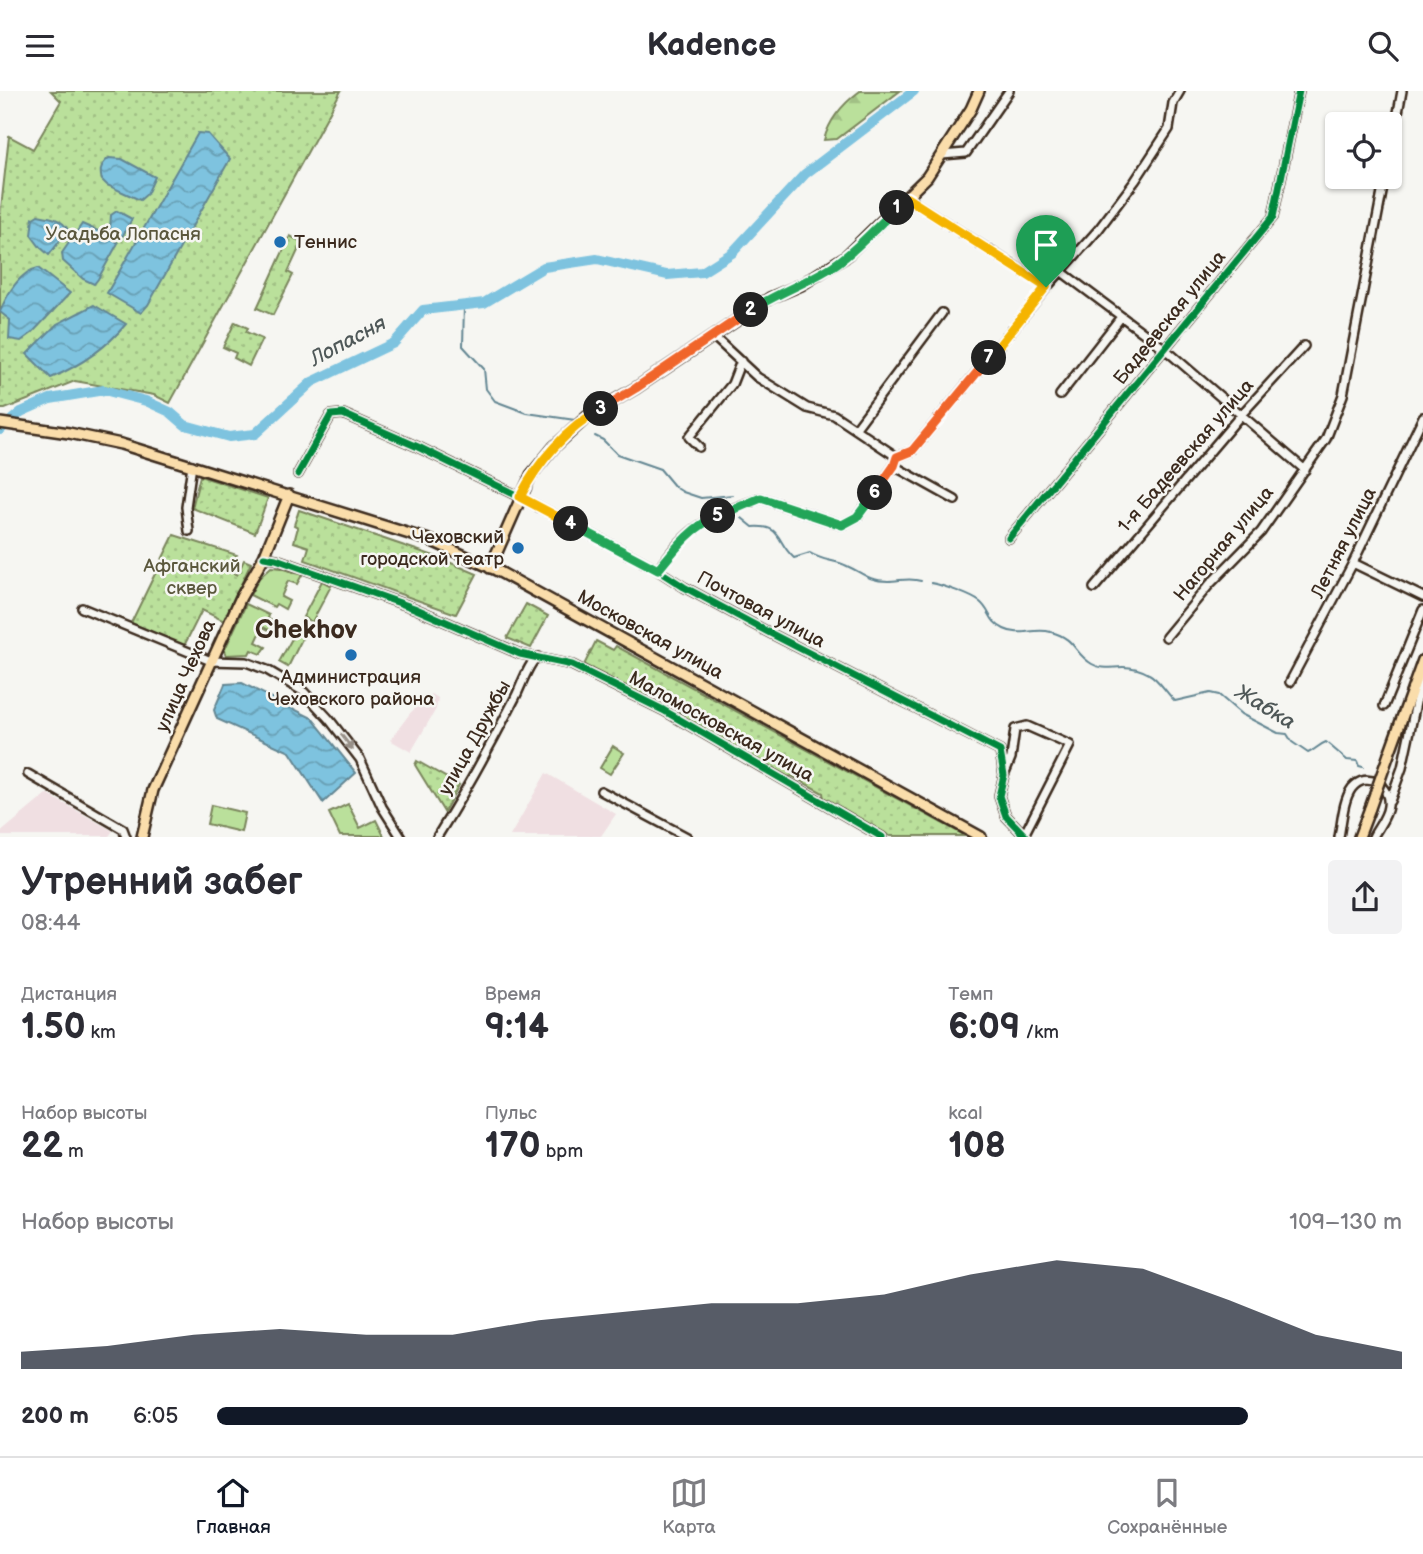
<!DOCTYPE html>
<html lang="ru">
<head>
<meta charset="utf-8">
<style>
  body { margin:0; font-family:"Balsamiq Sans",sans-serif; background:#f2f2f3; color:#2b2b33; height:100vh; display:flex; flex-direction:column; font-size:26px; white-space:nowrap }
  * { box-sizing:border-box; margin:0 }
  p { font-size:23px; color:#7c7c81 }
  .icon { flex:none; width:38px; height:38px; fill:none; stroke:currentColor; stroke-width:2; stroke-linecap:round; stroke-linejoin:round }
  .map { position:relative; height:746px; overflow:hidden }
  .side { display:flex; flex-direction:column; background:#fff; flex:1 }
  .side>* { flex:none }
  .buttons { position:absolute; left:1325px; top:21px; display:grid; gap:14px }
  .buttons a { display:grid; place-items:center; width:77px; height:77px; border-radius:7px; background:#fff; box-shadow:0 2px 5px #0004; font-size:35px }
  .pin { position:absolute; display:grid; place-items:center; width:60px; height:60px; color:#fff; margin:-72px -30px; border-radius:50% 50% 50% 0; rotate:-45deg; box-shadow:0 0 7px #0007 }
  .pin .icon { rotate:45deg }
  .km { position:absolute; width:35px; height:35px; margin:-18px; border-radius:50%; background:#222; color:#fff; font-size:19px; line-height:35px; text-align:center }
  .round { display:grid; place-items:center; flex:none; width:74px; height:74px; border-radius:7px; background:#f2f2f3 }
  .head { display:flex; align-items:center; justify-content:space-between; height:119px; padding:0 21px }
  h1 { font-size:38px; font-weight:700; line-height:52px }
  .stats { display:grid; grid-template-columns:repeat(3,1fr); gap:10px; height:119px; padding:7px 21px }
  .stats div { display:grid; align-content:center }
  .stats b { font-size:35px; font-weight:700 }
  .stats small { font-size:19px; font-weight:400 }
  .stats p { font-size:19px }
  .chart { height:196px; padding:14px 21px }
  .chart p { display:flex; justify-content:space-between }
  .chart svg { width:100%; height:126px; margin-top:7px; fill:#111827; opacity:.7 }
  ul { padding:0 21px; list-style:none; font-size:23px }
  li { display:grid; grid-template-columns:112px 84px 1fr; align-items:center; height:52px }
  li i { height:18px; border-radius:9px; background:#111827 }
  header { display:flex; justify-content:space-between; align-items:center; height:91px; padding:0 21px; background:#fff; font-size:32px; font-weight:700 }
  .tab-bar { display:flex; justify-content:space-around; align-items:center; height:98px; border-top:2px solid #e1e1e2; background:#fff; font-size:19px; color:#7c7c81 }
  .tab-bar a { display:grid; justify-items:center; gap:4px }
  .tab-bar .on { color:#111827 }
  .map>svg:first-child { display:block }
  .built { fill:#f0dfe2 }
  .green { fill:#bae09b; stroke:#7a855c; stroke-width:2 }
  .forest { fill:url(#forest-firs); stroke:#7a855c; stroke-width:2 }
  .park { fill:url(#park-dots); stroke:#7a855c; stroke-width:2 }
  .water { fill:url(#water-waves); stroke:#638692; stroke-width:2 }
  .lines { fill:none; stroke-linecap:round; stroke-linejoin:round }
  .stream { stroke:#638692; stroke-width:2 }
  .river { stroke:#7ec3df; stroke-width:10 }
  .minor-casing { stroke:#3b2a1e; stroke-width:12 }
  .major-casing { stroke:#3b2a1e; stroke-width:14 }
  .minor { stroke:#f6f6f2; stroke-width:7 }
  .major { stroke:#faddab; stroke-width:9 }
  .major-bridge-casing { stroke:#3b2a1e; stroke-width:14; stroke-linecap:butt }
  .major-bridge { stroke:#faddab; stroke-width:9 }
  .cycleway-casing { stroke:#f6f6f2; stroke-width:11 }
  .cycleway { stroke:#00873e; stroke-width:7 }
  .oneway { fill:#989088 }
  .split-1-casing { stroke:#fff; stroke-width:14 }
  .split-2-casing { stroke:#fff; stroke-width:14 }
  .split-3-casing { stroke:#fff; stroke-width:14 }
  .split-4-casing { stroke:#fff; stroke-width:14 }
  .split-5-casing { stroke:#fff; stroke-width:14 }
  .split-6-casing { stroke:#fff; stroke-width:14 }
  .split-7-casing { stroke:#fff; stroke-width:14 }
  .split-8-casing { stroke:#fff; stroke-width:14 }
  .split-1 { stroke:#f5b400; stroke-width:9 }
  .split-2 { stroke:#22a559; stroke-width:9 }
  .split-3 { stroke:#f0652b; stroke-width:9 }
  .split-4 { stroke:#f5b400; stroke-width:9 }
  .split-5 { stroke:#22a559; stroke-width:9 }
  .split-6 { stroke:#22a559; stroke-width:9 }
  .split-7 { stroke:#f0652b; stroke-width:9 }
  .split-8 { stroke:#f5b400; stroke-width:9 }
  .poi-dot { fill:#1f6fb2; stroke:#f6f6f2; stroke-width:2.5 }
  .labels { text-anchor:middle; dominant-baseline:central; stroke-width:5; stroke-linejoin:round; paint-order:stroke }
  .park-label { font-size:19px; fill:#5b583d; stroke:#f6f6f2 }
  .poi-label { font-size:19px; fill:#3b2a1e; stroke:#f6f6f2; text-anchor:start }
  .street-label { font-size:19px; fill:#3b2a1e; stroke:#f6f6f2 }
  .water-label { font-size:21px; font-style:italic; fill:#4f5858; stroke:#f6f6f2 }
  .district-label { font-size:26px; font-weight:bold; fill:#3b2a1e; stroke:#f6f6f2 }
</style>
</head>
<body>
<header><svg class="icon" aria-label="menu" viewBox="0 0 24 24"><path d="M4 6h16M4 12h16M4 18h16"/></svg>Kadence<svg class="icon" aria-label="search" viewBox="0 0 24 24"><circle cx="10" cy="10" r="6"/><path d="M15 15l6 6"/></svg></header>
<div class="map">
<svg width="1423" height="746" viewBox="0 0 1423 746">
  <defs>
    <pattern id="forest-firs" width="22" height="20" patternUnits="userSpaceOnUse" patternTransform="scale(1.75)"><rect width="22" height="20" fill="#bae09b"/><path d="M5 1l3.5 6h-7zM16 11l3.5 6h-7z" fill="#a1c085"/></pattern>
    <pattern id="park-dots" width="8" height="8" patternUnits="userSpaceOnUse" patternTransform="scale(1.75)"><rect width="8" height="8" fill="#bae09b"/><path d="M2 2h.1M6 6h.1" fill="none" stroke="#a1c085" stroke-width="1.8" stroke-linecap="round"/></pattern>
    <pattern id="water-waves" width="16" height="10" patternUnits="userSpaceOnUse" patternTransform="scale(1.75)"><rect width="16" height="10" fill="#7ec3df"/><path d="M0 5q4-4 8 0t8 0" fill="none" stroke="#689fb4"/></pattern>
  </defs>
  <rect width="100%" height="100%" fill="#f6f6f2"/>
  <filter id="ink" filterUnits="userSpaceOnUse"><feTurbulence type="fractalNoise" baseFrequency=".0143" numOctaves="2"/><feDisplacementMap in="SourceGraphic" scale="14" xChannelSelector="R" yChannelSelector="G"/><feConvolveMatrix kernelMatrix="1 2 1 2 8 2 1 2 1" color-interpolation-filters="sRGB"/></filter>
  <g filter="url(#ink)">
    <path class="built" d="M432 603 438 607 436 618 411 661 390 649 411 621Z
      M546 682 616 723 601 745H510Z
      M47 703 113 740 109 745H0V742Z"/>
    <path class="green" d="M271 476 282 477 302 484 297 493 288 490 281 506 289 510 285 518 276 513 274 516 250 504 259 487Z
      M322 490 331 495 312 531 303 526Z
      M246 513 269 524 268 528 277 532 273 541 263 536 256 551 266 556 261 563 251 559 249 563 226 564 224 560Z
      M295 542 303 546 288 576 279 571Z
      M613 655 624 662 610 683 600 677Z
      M348 713 360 737 376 729 384 745H340L329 722Z
      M211 714 245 722 241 741 207 733Z"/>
    <path class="forest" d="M860 0H900L837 48 824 49C829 29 844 12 860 0Z"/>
    <path class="park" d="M51 0H341L170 312 154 304 75 290 5 318H0V126L9 45 33 58 61 10Z
      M290 145 302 151 288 181 293 184 273 224 257 217Z
      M235 231 248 237 246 241 262 248 249 275 234 267 236 262 223 256Z
      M200 385 268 407 255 442 192 417Z
      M299 419 437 466 477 483 456 523 305 469 309 456 294 451 298 436 294 434Z
      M174 444 237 464 229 480 237 484 244 469 251 472 224 530 202 519 184 555 131 532Z
      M526 513 548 525 531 557 507 547Z
      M596 550 613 559 616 555 966 745H890L824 708 823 702 792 685 786 686 682 625 679 619 650 602 643 604 584 574Z
      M417 670 459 694 444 721 415 674Z"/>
    <path class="water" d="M198 42 208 43 230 68 148 214 141 222 107 202Z
      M109 67 122 68 155 86 147 103 140 109 107 94 102 89C99 79 101 73 109 67Z
      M117 120 132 128 122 146 110 138 111 124Z
      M38 124C50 126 61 127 68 139L49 164 40 156 31 144 33 127Z
      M82 133 110 145 118 152 98 188 94 193 83 188 63 170 62 162Z
      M38 177 70 202 32 242 21 250 9 248 10 229 0 221C6 205 20 180 38 177Z
      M94 214 126 233C107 256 79 275 51 287L27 263 57 233Z
      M242 592 312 627 356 682 323 712 290 661 217 628 214 619 225 593Z"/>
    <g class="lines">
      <path class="stream" d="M464 214 463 255 484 278 486 298 495 310 527 322 575 329
        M595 345 603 349 617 363 660 378 675 396 683 401 701 407 733 404
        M742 427 753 436C783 434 775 450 794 467L810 462C822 470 835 469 847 475 863 482 868 490 888 490 900 490 909 486 921 490
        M931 492C942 494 971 504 980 511 991 520 988 530 1004 538 1020 546 1035 536 1051 541 1077 548 1073 562 1092 573 1102 579 1112 576 1123 576 1131 576 1142 579 1149 583 1159 588 1166 602 1175 610L1210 602 1219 604 1241 623 1278 642 1287 643 1292 651 1308 662C1315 659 1318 654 1326 651L1347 669 1357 670 1359 675 1363 676"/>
      <path class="river" d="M0 339 21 321 50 308 104 299 146 310 170 321 185 334 229 346 255 343 312 291 394 252 423 219 484 212 544 176 597 168 667 184 702 181 732 162 805 83 914 0"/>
      <g class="minor-casing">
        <path id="minor" d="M942 64 966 62 1009 0
          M1390 65 1402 0
          M907 107 1047 196
          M1062 181 1165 258 1305 379
          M713 245 757 286 807 317 834 324 897 366
          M1060 304 1121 226
          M856 337 942 222
          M699 356 689 346 732 293 741 270
          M897 366 912 360 1047 196 1098 139 1135 90 1169 38 1173 12 1180 0
          M894 375 955 409
          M298 383 331 324 343 323 418 356 520 406 651 475 684 496 768 541 1000 660 1004 684 999 705 1006 725 1026 746
          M189 440 186 416 192 374
          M1009 447 1273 126 1299 0
          M264 466 276 468 414 517 520 563 572 574 663 619 882 746
          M1353 472 1423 506
          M658 479C669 464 680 449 695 438 715 423 739 416 761 407L842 434 857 426 894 375 897 366
          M1094 497 1240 325 1304 255
          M82 517 211 570 246 571 267 579 304 601 329 628 360 668 382 716 401 746
          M1166 546 1210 493 1261 441 1326 348 1343 304 1385 86
          M1290 591 1353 472 1423 326
          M1384 615 1423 519
          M28 683 123 738 126 746
          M1004 684 1011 667 1015 638 1027 635 1070 654 1024 744
          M601 700 687 746
          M1390 710 1402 677 1423 579
          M437 746C465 701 491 654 515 607 521 596 529 570 538 566
          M1339 746C1342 731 1343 709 1352 697 1367 679 1391 695 1388 715 1387 726 1378 736 1373 746"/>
      </g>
      <g class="major-casing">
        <path id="major" d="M0 332 69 342 121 353 432 450 496 479 981 746
          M490 477 531 384 554 356 588 325 636 297 770 207 801 194 845 166 927 86 971 18 979 0
          M1389 663 1423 569
          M142 746 153 699 241 506 264 466 289 404
          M1359 746 1370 717"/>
      </g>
      <use href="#minor" class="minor"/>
      <use href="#major" class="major"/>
      <g class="major-bridge-casing">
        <path id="major-bridge" d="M1370 717 1389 663"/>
      </g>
      <use href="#major-bridge" class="major-bridge"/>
      <g class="cycleway-casing">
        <path id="cycleway" d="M298 383 331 324 343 323 418 356 520 406 651 475 684 496 768 541 1000 660 1004 684 999 705 1006 725 1026 746
          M1009 447 1273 126 1299 0
          M264 466 276 468 414 517 520 563 572 574 663 619 882 746"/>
      </g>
      <use href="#cycleway" class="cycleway"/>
    </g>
    <defs><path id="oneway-solid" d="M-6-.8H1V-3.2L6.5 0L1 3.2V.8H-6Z" transform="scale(1.75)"/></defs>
    <use class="oneway" href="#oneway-solid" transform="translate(347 651) rotate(52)"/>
  </g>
  <g class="lines" filter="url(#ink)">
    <g class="split-1-casing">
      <path id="split-1" d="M897 117 907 107 1046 196"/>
    </g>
    <g class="split-2-casing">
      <path id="split-2" d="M751 219C777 202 807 192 833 175 856 160 876 136 897 117"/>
    </g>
    <g class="split-3-casing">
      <path id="split-3" d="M601 318 636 297 751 219"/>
    </g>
    <g class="split-4-casing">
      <path id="split-4" d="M571 433 520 406C538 370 567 338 601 318"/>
    </g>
    <g class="split-5-casing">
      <path id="split-5" d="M571 433 658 479C675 458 692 435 718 425"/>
    </g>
    <g class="split-6-casing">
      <path id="split-6" d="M718 425 761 407 842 434 857 426 875 402"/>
    </g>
    <g class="split-7-casing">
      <path id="split-7" d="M875 402 894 375 897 366 912 360 989 267"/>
    </g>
    <g class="split-8-casing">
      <path id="split-8" d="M989 267 1046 196"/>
    </g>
    <use href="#split-1" class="split-1"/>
    <use href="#split-2" class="split-2"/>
    <use href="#split-3" class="split-3"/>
    <use href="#split-4" class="split-4"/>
    <use href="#split-5" class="split-5"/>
    <use href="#split-6" class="split-6"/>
    <use href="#split-7" class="split-7"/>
    <use href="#split-8" class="split-8"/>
  </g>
  <g class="poi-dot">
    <circle cx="280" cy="151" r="7"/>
    <circle cx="518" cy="457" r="7"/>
    <circle cx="351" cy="564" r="7"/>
  </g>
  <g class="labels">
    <g class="park-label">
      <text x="123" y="143">Усадьба Лопасня</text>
      <text x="192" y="475">Афганский<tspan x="192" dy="22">сквер</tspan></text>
    </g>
    <g class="poi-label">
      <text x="294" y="151">Теннис</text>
      <text x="504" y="446" text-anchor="end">Чеховский<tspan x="504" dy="22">городской театр</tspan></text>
      <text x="351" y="586" text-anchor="middle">Администрация<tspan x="351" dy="22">Чеховского района</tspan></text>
    </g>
    <g class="street-label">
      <text transform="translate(1170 227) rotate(-51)">Бадеевская улица</text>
      <text transform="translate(1186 365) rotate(-49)">1-я Бадеевская улица</text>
      <text transform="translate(1344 452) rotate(-63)">Летняя улица</text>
      <text transform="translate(1224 453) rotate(-50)">Нагорная улица</text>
      <text transform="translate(761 519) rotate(28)">Почтовая улица</text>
      <text transform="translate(650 544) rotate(29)">Московская улица</text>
      <text transform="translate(186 585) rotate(-66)">улица Чехова</text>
      <text transform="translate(721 636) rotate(29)">Маломосковская улица</text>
      <text transform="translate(475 647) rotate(-61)">улица Дружбы</text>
    </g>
    <g class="water-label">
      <text transform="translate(348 250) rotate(-28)">Лопасня</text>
      <text transform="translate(1265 616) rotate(31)">Жабка</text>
    </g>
    <g class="district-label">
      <text x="306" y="539">Chekhov</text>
    </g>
  </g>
</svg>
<div class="buttons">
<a><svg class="icon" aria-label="locate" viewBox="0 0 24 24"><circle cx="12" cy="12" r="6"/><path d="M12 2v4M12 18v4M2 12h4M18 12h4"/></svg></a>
</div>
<div class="pin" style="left:1046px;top:196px;background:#1e9e55"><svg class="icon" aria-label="arrive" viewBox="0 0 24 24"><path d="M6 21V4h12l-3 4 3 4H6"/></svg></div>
<b class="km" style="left:897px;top:117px">1</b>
<b class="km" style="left:751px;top:219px">2</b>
<b class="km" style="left:601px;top:318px">3</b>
<b class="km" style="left:571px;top:433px">4</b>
<b class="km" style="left:718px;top:425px">5</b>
<b class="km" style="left:875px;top:402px">6</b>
<b class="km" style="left:989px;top:267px">7</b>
</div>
<section class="side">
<div class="head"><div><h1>Утренний забег</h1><p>08:44</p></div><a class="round"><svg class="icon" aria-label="share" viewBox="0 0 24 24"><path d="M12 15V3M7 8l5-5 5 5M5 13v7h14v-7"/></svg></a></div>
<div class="stats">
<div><p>Дистанция</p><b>1.50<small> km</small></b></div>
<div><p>Время</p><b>9:14</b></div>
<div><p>Темп</p><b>6:09<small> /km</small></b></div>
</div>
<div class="stats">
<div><p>Набор высоты</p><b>22<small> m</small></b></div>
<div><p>Пульс</p><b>170<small> bpm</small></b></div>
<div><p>kcal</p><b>108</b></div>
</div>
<div class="chart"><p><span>Набор высоты</span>109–130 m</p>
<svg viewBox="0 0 160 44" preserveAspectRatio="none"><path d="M0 44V38L10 36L20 32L30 30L40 32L50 32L60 27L70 24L80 21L90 21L100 18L110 11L120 6L130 9L140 20L150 32L160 38V44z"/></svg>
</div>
<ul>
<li><b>200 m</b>6:05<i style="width:87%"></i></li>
</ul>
</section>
<nav class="tab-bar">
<a class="on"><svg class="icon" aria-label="home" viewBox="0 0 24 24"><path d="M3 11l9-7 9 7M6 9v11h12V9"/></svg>Главная</a>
<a><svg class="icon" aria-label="map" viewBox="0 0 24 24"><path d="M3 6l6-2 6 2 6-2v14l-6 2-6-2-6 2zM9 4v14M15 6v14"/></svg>Карта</a>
<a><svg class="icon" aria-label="saved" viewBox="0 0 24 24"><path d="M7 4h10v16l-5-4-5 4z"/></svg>Сохранённые</a>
</nav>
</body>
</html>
